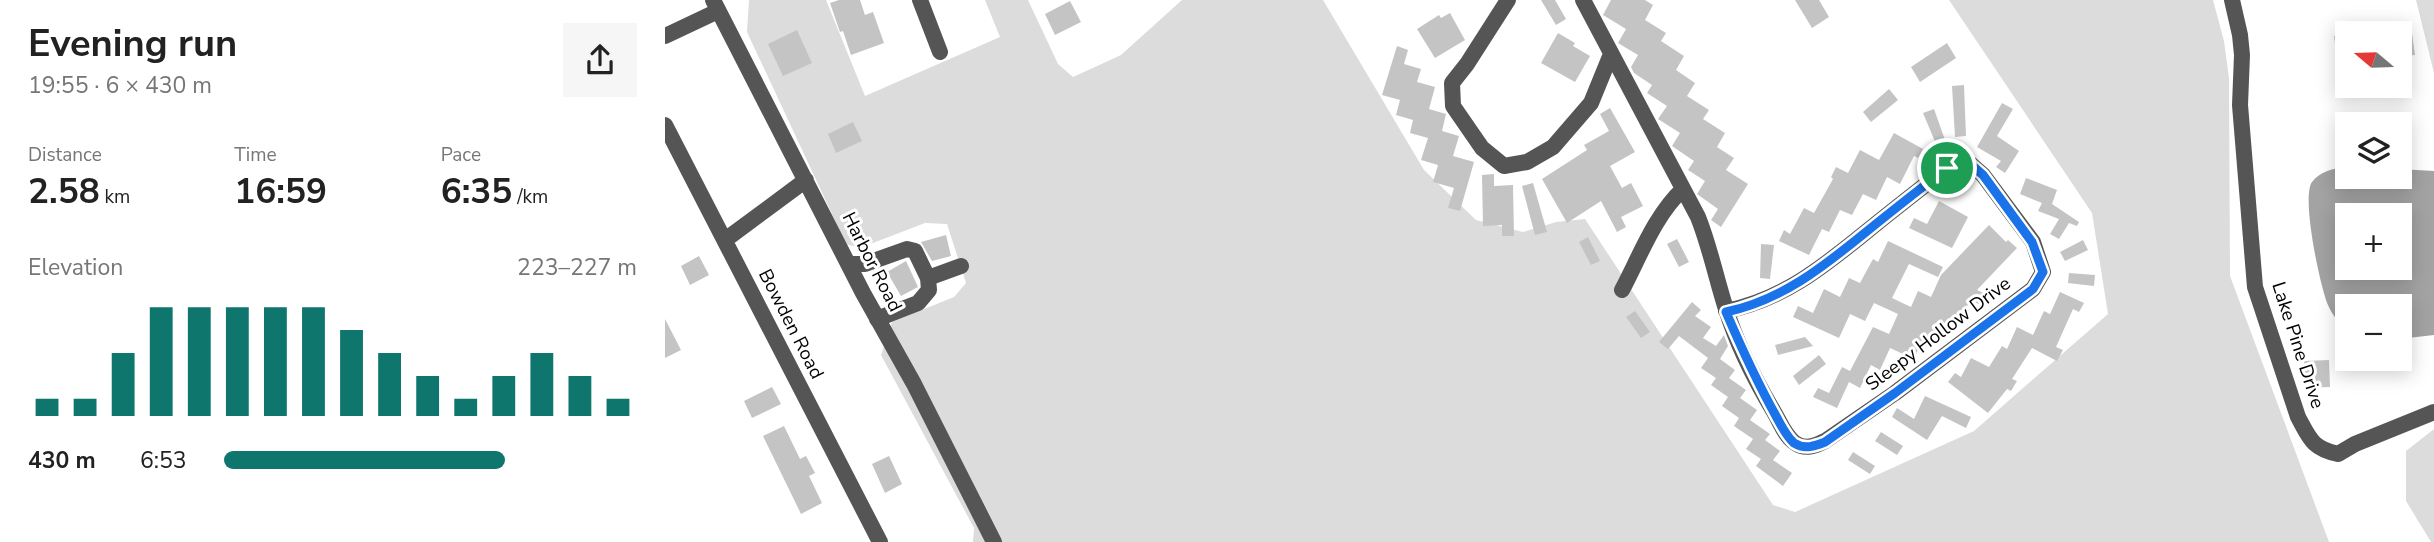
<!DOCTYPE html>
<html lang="en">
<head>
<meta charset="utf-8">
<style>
  body { margin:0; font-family:"Nunito Sans",sans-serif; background:#f6f6f6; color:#222; height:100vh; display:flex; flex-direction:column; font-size:26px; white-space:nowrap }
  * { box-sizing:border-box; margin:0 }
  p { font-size:23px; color:#767676 }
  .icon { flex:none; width:38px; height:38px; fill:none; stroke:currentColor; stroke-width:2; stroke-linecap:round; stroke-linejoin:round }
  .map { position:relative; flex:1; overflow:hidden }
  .sheet { display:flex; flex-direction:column; background:#fff; width:665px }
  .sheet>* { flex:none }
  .needle { width:46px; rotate:289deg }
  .controls { position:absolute; left:1670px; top:21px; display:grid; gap:14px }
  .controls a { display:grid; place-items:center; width:77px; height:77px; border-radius:0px; background:#fff; box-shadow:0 4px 18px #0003; font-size:35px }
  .pin { position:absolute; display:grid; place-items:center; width:60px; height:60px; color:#fff; margin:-30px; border:4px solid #fff; border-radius:50%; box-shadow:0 2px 7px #0007 }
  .round { display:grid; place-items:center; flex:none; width:74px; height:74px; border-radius:0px; background:#f6f6f6 }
  .head { display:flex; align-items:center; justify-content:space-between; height:119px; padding:0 28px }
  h1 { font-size:38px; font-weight:700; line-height:52px }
  .stats { display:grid; grid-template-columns:repeat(3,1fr); gap:10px; height:119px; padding:7px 28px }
  .stats div { display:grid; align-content:center }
  .stats b { font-size:35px; font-weight:700 }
  .stats small { font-size:19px; font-weight:400 }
  .stats p { font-size:19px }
  .chart { height:196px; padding:14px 28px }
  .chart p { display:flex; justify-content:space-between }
  .chart svg { width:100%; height:126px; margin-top:7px; stroke:#0f766e; stroke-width:6 }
  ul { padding:0 28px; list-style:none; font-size:23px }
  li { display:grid; grid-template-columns:112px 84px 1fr; align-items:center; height:52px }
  li i { height:18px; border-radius:9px; background:#0f766e }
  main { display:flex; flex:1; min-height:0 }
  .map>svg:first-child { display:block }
  .green { fill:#dcdcdc }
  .water { fill:#a3a3a3; fill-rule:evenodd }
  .building { fill:#c4c4c4 }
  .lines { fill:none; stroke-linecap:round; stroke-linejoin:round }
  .minor { stroke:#555; stroke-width:16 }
  .route-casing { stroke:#fff; stroke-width:14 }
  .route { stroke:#1a73e8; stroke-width:9 }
  .labels { text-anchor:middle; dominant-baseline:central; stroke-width:6; stroke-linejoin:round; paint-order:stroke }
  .street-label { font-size:19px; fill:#000; stroke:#fff }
</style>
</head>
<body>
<main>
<section class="sheet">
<div class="head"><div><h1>Evening run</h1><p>19:55 · 6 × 430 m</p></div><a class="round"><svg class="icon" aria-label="share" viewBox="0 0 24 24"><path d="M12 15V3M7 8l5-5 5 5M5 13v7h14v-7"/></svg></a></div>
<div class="stats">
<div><p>Distance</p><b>2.58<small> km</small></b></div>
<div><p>Time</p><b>16:59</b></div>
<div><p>Pace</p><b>6:35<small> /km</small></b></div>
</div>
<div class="chart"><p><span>Elevation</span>223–227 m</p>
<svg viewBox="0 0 160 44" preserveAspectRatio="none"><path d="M5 44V38M15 44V38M25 44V22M35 44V6M45 44V6M55 44V6M65 44V6M75 44V6M85 44V14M95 44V22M105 44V30M115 44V38M125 44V30M135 44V22M145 44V30M155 44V38"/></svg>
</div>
<ul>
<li><b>430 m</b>6:53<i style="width:68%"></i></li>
</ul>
</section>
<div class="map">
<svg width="1769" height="542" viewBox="0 0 1769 542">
  <rect width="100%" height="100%" fill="#fff"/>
  <path class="green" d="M84 0H161L200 96 335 37 320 0H363L393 64 408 77 456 55 517 0H658L759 170 811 220 858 232 891 222 920 219 1108 505 1130 512 1309 431 1443 314 1427 213 1284 0H1548L1559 41 1564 78 1565 276 1664 542H308L309 528 216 355 227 322 289 297 301 283 282 224 260 223 195 248 181 244 82 32Z
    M1751 0H1769V73Z
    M1769 429V542H1766L1741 501V451Z"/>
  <path class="water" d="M1682 167V177H1734V169L1769 171V335L1734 339V306H1682V332C1675 324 1667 315 1663 305 1655 286 1636 197 1647 182 1655 171 1670 168 1682 167ZM1682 215H1734V268H1682Z"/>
  <path class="building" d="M174 0H195L200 15 208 12 219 43 186 55 178 31 175 32 165 3Z
    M876 0H890L901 19 891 25Z
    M946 0H980L988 5 980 20 1001 33 996 41 1019 56 1011 70 1030 83 1022 96 1044 110 1038 119 1060 133 1052 147 1069 158 1061 170 1083 184 1056 227 1046 220 1053 209 1032 194 1040 181 1023 170 1029 161 1007 146 1015 133 993 119 1002 106 982 93 987 85 969 73 966 67 973 55 953 43 961 29 938 15Z
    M1130 0H1154L1164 17 1147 28Z
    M405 1 416 22 390 35 380 14Z
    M785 13 800 40 770 58 752 29 774 15 776 18Z
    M1746 26 1750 55 1734 57V28Z
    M132 30 147 63 118 76 103 44Z
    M893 33 910 43 908 46 925 56 910 82 876 63Z
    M1682 34V82H1675L1669 36Z
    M1282 43 1291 58 1255 82 1246 67Z
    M732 46 743 50 739 64 756 69 752 82 770 87 764 109 781 114 777 131 794 136 788 156 809 162 795 211 783 208 789 188 768 182 773 165 756 160 763 138 745 133 748 120 731 115 735 100 717 95Z
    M1299 85 1301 136 1290 137 1287 86Z
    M1224 89 1233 100 1206 122 1198 112Z
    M1337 103 1348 109 1332 136 1354 151 1340 173 1331 167 1336 161 1312 147Z
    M945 108 970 152 945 166 957 188 966 183 978 206 956 217 961 227 952 232 936 201 902 223 877 179 922 150 919 145 944 131 935 114Z
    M1269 109 1280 140 1271 144 1258 113Z
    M188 122 197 141 171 153 163 134Z
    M1229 133 1258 149 1253 158 1249 156 1235 184 1222 177 1211 200 1198 194 1187 215 1175 210 1164 232 1157 229 1144 255 1114 241 1119 230 1125 234 1139 208 1149 213 1168 179 1166 177 1171 167 1183 173 1195 150 1214 160Z
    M829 174V186L848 185 849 236H837V225L818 226 817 175Z
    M1361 178 1392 190 1387 204 1414 222 1412 226 1404 223 1394 239 1385 234 1394 219 1373 211 1377 203 1355 194Z
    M868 183 882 232 870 235 857 186Z
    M1274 201 1303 217 1287 248 1244 228 1249 218 1262 224Z
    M1324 225 1341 242 1343 240 1352 248 1312 290 1323 295 1318 306 1305 300 1294 324 1287 320 1276 342 1260 334 1249 359 1225 348 1215 370 1206 365 1195 388 1184 382 1172 408 1148 397 1153 388 1164 393 1177 367 1185 371 1208 327 1224 334 1233 314 1209 303 1200 321 1185 314 1174 338 1128 317 1133 306 1148 313 1159 289 1175 297 1184 278 1195 283 1208 259 1213 262 1223 241 1278 267 1273 277 1244 264 1227 298 1246 307 1253 291 1266 297 1276 275Z
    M281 235 286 256 267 261 256 242Z
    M923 237 935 261 926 265 914 242Z
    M1012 239 1024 262 1014 267 1002 244Z
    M1418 240 1423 250 1400 261 1395 252Z
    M1096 244 1109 245 1105 279 1095 278Z
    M34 256 44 275 25 285 16 266Z
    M241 261 253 287 236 296 222 272Z
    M1404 273 1430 275 1429 286 1403 283Z
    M1395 292 1419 303 1414 312 1408 309 1391 347 1398 350 1392 361 1367 348 1347 379 1352 381 1346 391 1342 389 1323 413 1283 382 1290 373 1296 377 1306 358 1324 367 1337 346 1342 349 1352 327 1368 335 1379 311 1385 314Z
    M1027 302 1036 310 1030 316 1046 327 1038 338 1051 346 1059 335 1063 346 1055 359 1070 370 1064 378 1081 390 1075 398 1092 410 1085 420 1105 434 1100 440 1115 451 1108 460 1127 473 1118 486 1091 466 1096 459 1081 449 1088 439 1069 426 1074 418 1057 406 1063 397 1046 385 1051 378 1036 368 1043 358 1014 336 1003 349 994 342Z
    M970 311 985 332 976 338 961 317Z
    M0 319 16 350 0 358Z
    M1140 337 1148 346 1113 355 1110 345Z
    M1154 355 1161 364 1134 385 1128 376Z
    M1664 360 1665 387 1640 388 1639 361Z
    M107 387 116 404 87 418 79 401Z
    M1260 396 1306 417 1301 428 1277 416 1262 440 1227 417 1232 408 1249 419Z
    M119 426 135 459 141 456 150 473 144 476 157 503 136 514 98 436Z
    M1216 432 1238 446 1232 455 1210 441Z
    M1188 452 1210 466 1205 474 1183 460Z
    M224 456 237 484 220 493 207 464Z"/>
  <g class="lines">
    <path class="minor" d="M48 0 198 293 249 384 329 542
      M255 0 275 52
      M843 0 802 64 787 83 788 106 817 148 839 166 862 162 888 147 926 103 946 54
      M918 0 1033 217C1045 247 1051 278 1061 309 1072 345 1090 380 1109 412 1115 422 1120 436 1130 443 1140 450 1150 446 1160 441L1230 393 1368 289 1378 272 1368 242 1318 175 1302 161 1282 168C1255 189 1228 210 1201 232 1158 267 1117 300 1061 311
      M1567 0 1575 35 1577 55 1575 105 1590 287 1633 417C1645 439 1647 448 1673 454L1690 444 1769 412
      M0 36 53 11
      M0 125 215 542
      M60 240 141 180
      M184 264H200L242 249 250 251 263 278 264 290 253 303 212 319
      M263 278 296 266
      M957 290C975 256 990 215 1018 189"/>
  </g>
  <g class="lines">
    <g class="route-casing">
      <path id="route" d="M1302 161 1318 175 1367 242 1378 272 1368 289 1230 393 1160 442C1150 446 1140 450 1129 443 1121 436 1116 425 1111 416 1092 382 1076 347 1061 312 1117 300 1158 267 1201 232 1228 210 1255 189 1282 168Z"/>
    </g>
    <use href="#route" class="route"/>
  </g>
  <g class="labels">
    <g class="street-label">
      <text transform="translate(207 262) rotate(63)">Harbor Road</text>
      <text transform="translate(126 324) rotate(63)">Bowden Road</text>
      <text transform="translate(1273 334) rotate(-37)">Sleepy Hollow Drive</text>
      <text transform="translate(1633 345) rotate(72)">Lake Pine Drive</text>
    </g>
  </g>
</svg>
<div class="controls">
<a><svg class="needle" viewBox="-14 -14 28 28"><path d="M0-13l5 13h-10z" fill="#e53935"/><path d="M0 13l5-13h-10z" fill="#767676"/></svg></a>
<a><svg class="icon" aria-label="layers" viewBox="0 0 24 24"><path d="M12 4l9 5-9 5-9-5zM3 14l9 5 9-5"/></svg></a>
<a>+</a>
<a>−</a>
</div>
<div class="pin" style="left:1282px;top:168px;background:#1e9e55"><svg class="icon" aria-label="arrive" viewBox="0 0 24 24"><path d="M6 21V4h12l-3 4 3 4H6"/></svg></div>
</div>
</main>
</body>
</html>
